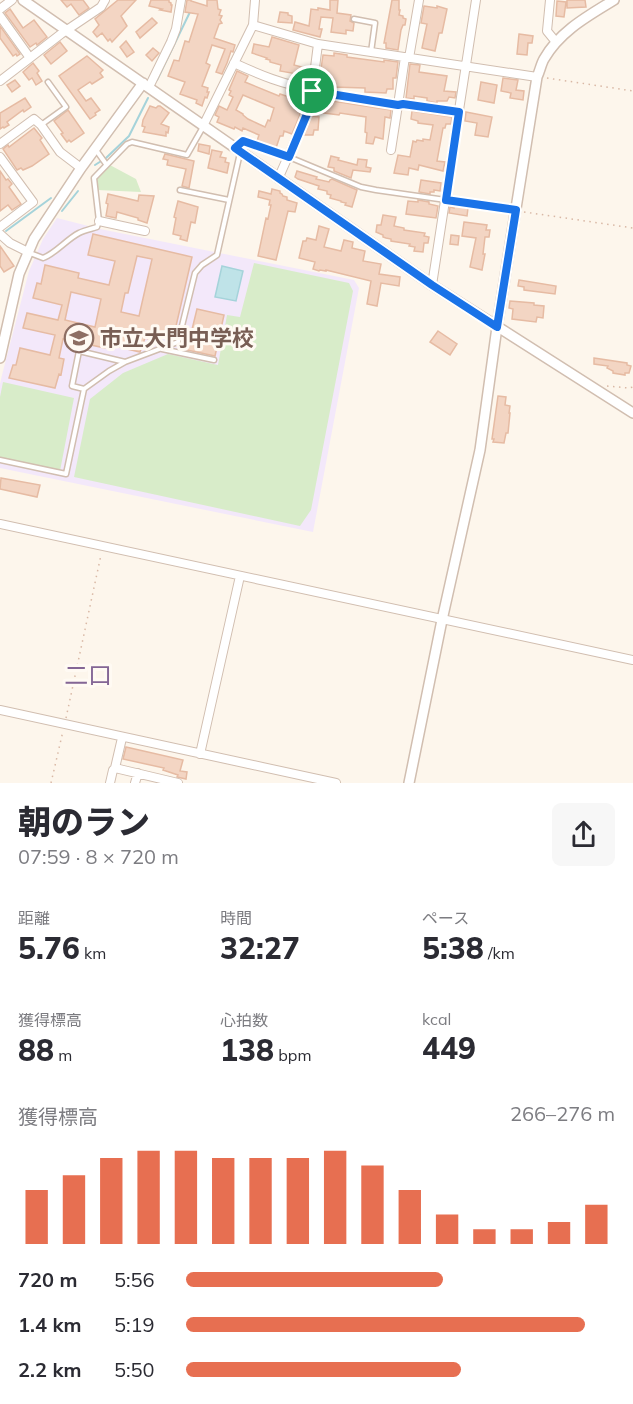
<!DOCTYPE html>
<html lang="ja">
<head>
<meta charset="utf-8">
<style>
  body { margin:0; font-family:Mulish,"Noto Sans JP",sans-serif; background:#f7f7f7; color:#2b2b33; height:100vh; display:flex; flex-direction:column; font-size:22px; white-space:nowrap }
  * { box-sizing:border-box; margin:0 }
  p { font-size:20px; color:#7c7c81 }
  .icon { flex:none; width:33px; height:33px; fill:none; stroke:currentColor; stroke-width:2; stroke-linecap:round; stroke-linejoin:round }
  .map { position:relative; height:783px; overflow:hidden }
  .sheet { display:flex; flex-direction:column; background:#fff; flex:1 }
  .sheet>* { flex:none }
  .pin { position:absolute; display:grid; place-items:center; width:51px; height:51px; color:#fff; margin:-26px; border:3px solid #fff; border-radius:50%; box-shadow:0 2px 6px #0007 }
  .round { display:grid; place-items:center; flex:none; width:63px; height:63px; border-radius:9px; background:#f7f7f7 }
  .headline { display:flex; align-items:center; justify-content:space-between; height:102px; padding:0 18px }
  h1 { font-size:33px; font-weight:800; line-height:45px }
  .stats { display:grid; grid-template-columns:repeat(3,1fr); gap:9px; height:102px; padding:6px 18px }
  .stats div { display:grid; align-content:center }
  .stats b { font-size:30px; font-weight:800 }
  .stats small { font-size:16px; font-weight:400 }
  .stats p { font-size:16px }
  .chart { height:168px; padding:12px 18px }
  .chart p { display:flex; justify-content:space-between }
  .chart svg { width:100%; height:108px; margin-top:6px; stroke:#e76f51; stroke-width:6 }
  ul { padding:0 18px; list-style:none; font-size:20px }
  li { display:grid; grid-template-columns:96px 72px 1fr; align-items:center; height:45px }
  li i { height:15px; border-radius:8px; background:#e76f51 }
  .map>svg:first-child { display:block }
  .education { fill:#f3e8fa }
  .green { fill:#d8ecc9 }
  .water { fill:#bfe3e8; stroke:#a5d3da; stroke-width:1.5 }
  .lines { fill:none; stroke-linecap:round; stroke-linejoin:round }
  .stream { stroke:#a5d3da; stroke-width:2 }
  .building { fill:#f3d5c3; stroke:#e6bba3; stroke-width:1.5; fill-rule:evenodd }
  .service-casing { stroke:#d1beb0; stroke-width:7 }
  .minor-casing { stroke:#d1beb0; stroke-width:10 }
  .tertiary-casing { stroke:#d1beb0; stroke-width:12 }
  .path { stroke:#d9b8a5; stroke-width:1.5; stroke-dasharray:1.5 4.5; stroke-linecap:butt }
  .service { stroke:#fff; stroke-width:4 }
  .minor { stroke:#fff; stroke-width:8 }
  .tertiary { stroke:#fff; stroke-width:9 }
  .route-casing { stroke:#fff; stroke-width:12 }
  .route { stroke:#1a73e8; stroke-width:8 }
  .labels { text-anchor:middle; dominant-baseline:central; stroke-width:6; stroke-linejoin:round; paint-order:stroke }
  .education-label { font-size:22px; font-weight:bold; fill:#785e54; stroke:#fffaf3; text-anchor:start }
  .neighbourhood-label { font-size:24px; fill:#846695; stroke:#fffaf3 }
</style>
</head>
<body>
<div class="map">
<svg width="633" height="783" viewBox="0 0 633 783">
  <rect width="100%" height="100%" fill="#fdf6ec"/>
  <path class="education" d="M57 218 100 229 354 280 359 288 313 532 0 468V384L2 375 29 271 43 239Z"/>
  <path class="green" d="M108 164 136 179 141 192 97 190 95 180Z
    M254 263 349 283 353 291 311 510 300 526 74 477 90 399 123 373 168 354 218 365 227 315 240 317Z
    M3 382 74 398 60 471 0 458V397Z"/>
  <path class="water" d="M222 266 243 271 236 301 215 297Z"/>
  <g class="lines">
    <path class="stream" d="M157 80 190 12
      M95 165 106 158 129 136 148 98
      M62 211 78 191
      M6 231 51 198"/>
  </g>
  <path class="building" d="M61 0H83L89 8 79 15 71 4 67 7Z
    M118 0H136L121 16 127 26 112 42 110 39 108 41 102 33 97 37 93 32 99 25 95 19Z
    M151 0H169V2L171 3V5H172L171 12 160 10 162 9 149 6Z
    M187 0H191V1L207 6V0H217L218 9 221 10 219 15 222 16 220 20 222 23 219 24 214 38 235 45 233 52 231 51 227 63 222 74 216 72 225 49 212 45 206 63 210 65 202 86 208 88 207 92H209L207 98 205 97 202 106 196 103 197 100 180 94 185 82 168 76 174 60 179 61 185 41 189 42 198 14 185 12Z
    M330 0H338L337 13 351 15 350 21 354 23 353 31 346 30V34L331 32 333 18 321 17 319 29H322L320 37 293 30 295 22 309 26 311 9 318 10V8L330 10Z
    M392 0H399V10H400L399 15 403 16V18L406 19 405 25H403L401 30 398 50 386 48V43H384Z
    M567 0H585L586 7 567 8Z
    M557 1 566 2 564 17 556 16Z
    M424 6 437 8V6L447 9 442 33H439L435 51 422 48 427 24 421 23Z
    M10 9 23 28 34 20 47 37 37 45 36 43 30 47 5 13Z
    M280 12 288 13V15L292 16V23L278 22Z
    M152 18 157 23 140 38 136 32Z
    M0 26 20 54 17 56 16 54 13 56 0 38Z
    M519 34 533 36 532 43H528L527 55 517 54Z
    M272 37 299 45 294 65 309 69 308 76 280 71 281 65 270 62V60L266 59 267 58 252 53 254 44 269 47Z
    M126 41 134 52 127 57 120 47Z
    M60 42 67 51 51 64 44 55Z
    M153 48 159 53 152 61 146 55Z
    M334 53 347 55V57L384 62V60L398 62 396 78H393V89H387L386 93 365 92V88L333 87V84L319 83 323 55 334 56Z
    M87 56 103 70 100 73 103 77 92 84 90 82 78 90 86 101 91 98 100 110 95 113 96 115 90 119 59 76Z
    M33 63 39 71 37 73 42 81 36 85 32 78 29 80 23 72Z
    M410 64 420 65 419 72 447 76 444 91 456 92 455 98 449 97 447 101H437V103L427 101V98L414 96V99L406 98Z
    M237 71 248 76 245 82 279 96 280 94 295 99 296 92 305 94 301 112 292 134 284 131 283 136H280L276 148 257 141 259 135 243 128 242 131 235 127 234 129 217 122 219 117 215 115 219 106 227 110 233 97 229 95 231 91 229 90ZM243 95 274 108 270 121 268 120 265 127 248 119 243 115V114L236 110Z
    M503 78 518 80 516 90 524 91 523 100 510 98 511 93 501 91Z
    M15 80 20 86 12 92 7 85Z
    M481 82 497 85 494 103 478 100Z
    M25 98 31 107 24 112 23 110 7 122 9 125 4 128 3 127 0 129V113Z
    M326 100 391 110 390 118 385 117 383 139 375 137 373 144 366 143 367 133 365 132 366 117 340 113 339 115 324 113Z
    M150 106 156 108 158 106H160L169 113 161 124 169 127 168 133 166 132V136L143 132 145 127 142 126 143 120Z
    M68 110 84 133 71 142 69 140 67 142 61 134 63 133 54 121Z
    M412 111 452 117 451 124H446L445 128H443L437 161 445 162 443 171 419 165 418 170 409 168 408 175 394 173 398 155 410 157 413 141 416 142 417 140 423 141V139L430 140 433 125 418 123V121L411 119Z
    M466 112 492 117 488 137 475 135 477 123 465 121Z
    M312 116 319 117 318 130H314L313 135H304Z
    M34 128 42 138 40 140 49 154 32 166 23 170 21 168 17 170 3 149 8 145 9 147Z
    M199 144 210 146 209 154 198 151Z
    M212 150 222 152 220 157 226 158 225 162 229 163 227 173 208 168Z
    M165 154 194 161 189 188 182 186 186 169 167 165 168 160 163 159Z
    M331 156 339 158 338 160 357 165 358 159 367 160 366 167 371 168 370 172 353 170 351 178 334 171V168L328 167Z
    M0 171 6 180 8 179 12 184 9 187 21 204 12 210 8 205 0 211Z
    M297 171 317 177 316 179 329 182 330 180 332 179 357 190 352 207 345 205 346 203 341 202V201L330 198 331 195 327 194V191L318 189 319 186 298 179 295 177Z
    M421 180 441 183 440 191 434 190V192H430V194L419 192Z
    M272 189 280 191V193L282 194 283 196 287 197V200L297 203 295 212 288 211 276 260 258 256 266 218 268 219 271 205H269L270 200 258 197 259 191 271 194Z
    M108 194 138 201 139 195 154 196 147 223 138 220V218L117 212 116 218 106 216 108 204 106 203Z
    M418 200 429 202V204L438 206 436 218 406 214 408 201 418 202Z
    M178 201 198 207 195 223 191 222 187 241 180 239 181 236 173 234 176 218 174 217Z
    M454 206 468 208 467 216 449 213 450 207 454 208Z
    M383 215 396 217 394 226 404 228V230L425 233 424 236 429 237 428 243H424L423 252 414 251 415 247 409 246 410 244 391 241V239L386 238 383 237V235L376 232 377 225H381Z
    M464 222 487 225 486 230H490L489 237H485L483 254H485L482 270 470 267 476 238 462 236Z
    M319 226 329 229 324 247 341 251 344 240 353 242 352 248 365 251 363 261 381 264 379 274 400 277 399 286 381 283 377 306 367 304 371 281 326 270V271L320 270 319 271 313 269 315 262 299 258 303 241H306L307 238 316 240Z
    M93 234 192 257 173 339 160 336 159 341 145 338 140 352 106 344 105 348 63 339 59 358 64 359 61 375 59 374 55 388 9 378 13 365H16L20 348 50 355 55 335 23 328 27 313 58 320 62 305 33 298 37 283 41 284 45 265 79 273 78 278 109 285 115 261 88 255ZM137 256 152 259 139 316 121 312 125 293H128ZM71 292 101 299 95 327 65 320Z
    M451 235 459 236 458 245 450 244Z
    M0 246 14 266 4 272 0 266Z
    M519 280 556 286 555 294 524 290V287L518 286Z
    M510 301 534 303V305L544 306 543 318 537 317 536 322 512 319 513 309 509 308Z
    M197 309 224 315 215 356 187 350Z
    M438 331 457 344 450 355 430 342Z
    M594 358 627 363V365L631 366 629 373H625V375L613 373V371L607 368 608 366 594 364Z
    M498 396 506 397 505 405 510 406 509 413H510L508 433H506L504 443 493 442 494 439H492Z
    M1 478 40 485 37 497 0 489Z
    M126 747 183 760 180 771 187 772 186 779 177 777 178 775 163 770 164 768 123 759Z"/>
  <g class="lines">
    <g class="service-casing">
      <path id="service" d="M354 19 375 23 371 52
        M41 125 66 107 48 82
        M236 148 243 141 289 157 361 187 376 190 515 210
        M96 150 106 164
        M180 190 229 200
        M30 253 43 258C55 254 67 239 79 233 85 230 91 229 97 227L99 221 94 178 127 144 132 142 187 155 203 127
        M162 349 214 360
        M125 362 178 342 195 273 202 265 217 255 240 153
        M0 460 66 474 84 389 109 371 125 362 79 351 72 386 84 389"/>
    </g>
    <g class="minor-casing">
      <path id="minor" d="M550 0 547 31 556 42
        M0 9 12 0
        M0 16 30 58
        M253 25 318 44 537 77
        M405 57 398 105 403 104 459 112
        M409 58 419 0
        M234 63C260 75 284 85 312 89
        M0 81 61 34 101 7 105 0
        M149 87 171 42 176 29 181 0
        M312 91 318 44
        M203 126 253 25 255 0
        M0 144 34 119 41 125 60 152 81 168
        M0 157 33 202 0 227
        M278 179 307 114 312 91 398 105 391 150
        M99 221 145 231
        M0 234 10 243 28 252
        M432 285 476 0
        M0 524 633 660
        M0 710 336 783
        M122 738 115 768 178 783
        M200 754 240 576
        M110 783 113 770 115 768
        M135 783 138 773"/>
    </g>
    <g class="tertiary-casing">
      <path id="tertiary" d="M23 0 432 285 633 413
        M0 358 19 274 34 239 81 168 143 83
        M409 783 442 620 480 450 497 327 537 77C540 71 541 64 544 59 560 31 588 16 614 0"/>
    </g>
    <path class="path" d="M547 78 633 91
      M524 212 633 228
      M607 386 629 388 633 387
      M66 718 101 555
      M51 783 63 731"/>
    <use href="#service" class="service"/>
    <use href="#minor" class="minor"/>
    <use href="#tertiary" class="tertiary"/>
  </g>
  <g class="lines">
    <g class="route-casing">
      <path id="route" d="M312 91 398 105 403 104 459 112 446 200 516 210 497 327 432 285 235 148 243 141 289 157 307 114Z"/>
    </g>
    <use href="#route" class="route"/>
  </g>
  <defs>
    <g id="school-ring" transform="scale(1.5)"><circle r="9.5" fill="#fffaf3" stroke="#8d6e63" stroke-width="1.5"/><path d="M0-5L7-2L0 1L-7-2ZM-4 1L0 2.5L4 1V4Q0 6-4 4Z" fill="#8d6e63"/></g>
  </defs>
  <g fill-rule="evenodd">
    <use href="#school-ring" x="79" y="338"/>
  </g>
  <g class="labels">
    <g class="education-label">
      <text x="100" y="338">市立大門中学校</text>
    </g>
    <g class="neighbourhood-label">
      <text x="88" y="675">二口</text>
    </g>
  </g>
</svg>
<div class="pin" style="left:312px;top:91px;background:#1e9e55"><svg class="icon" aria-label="arrive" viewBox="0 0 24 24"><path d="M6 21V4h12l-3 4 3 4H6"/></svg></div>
</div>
<section class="sheet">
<div class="headline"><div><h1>朝のラン</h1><p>07:59 · 8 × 720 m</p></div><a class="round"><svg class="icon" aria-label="share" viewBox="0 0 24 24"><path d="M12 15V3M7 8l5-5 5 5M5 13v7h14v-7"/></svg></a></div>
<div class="stats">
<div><p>距離</p><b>5.76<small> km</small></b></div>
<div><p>時間</p><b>32:27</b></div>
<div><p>ペース</p><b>5:38<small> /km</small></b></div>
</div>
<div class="stats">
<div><p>獲得標高</p><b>88<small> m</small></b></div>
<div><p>心拍数</p><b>138<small> bpm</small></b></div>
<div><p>kcal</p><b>449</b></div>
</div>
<div class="chart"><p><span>獲得標高</span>266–276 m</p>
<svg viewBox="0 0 160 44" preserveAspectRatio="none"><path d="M5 44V22M15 44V16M25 44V9M35 44V6M45 44V6M55 44V9M65 44V9M75 44V9M85 44V6M95 44V12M105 44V22M115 44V32M125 44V38M135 44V38M145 44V35M155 44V28"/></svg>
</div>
<ul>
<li><b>720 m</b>5:56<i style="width:60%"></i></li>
<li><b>1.4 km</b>5:19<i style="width:93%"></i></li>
<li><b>2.2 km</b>5:50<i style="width:64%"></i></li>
</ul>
</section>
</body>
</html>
